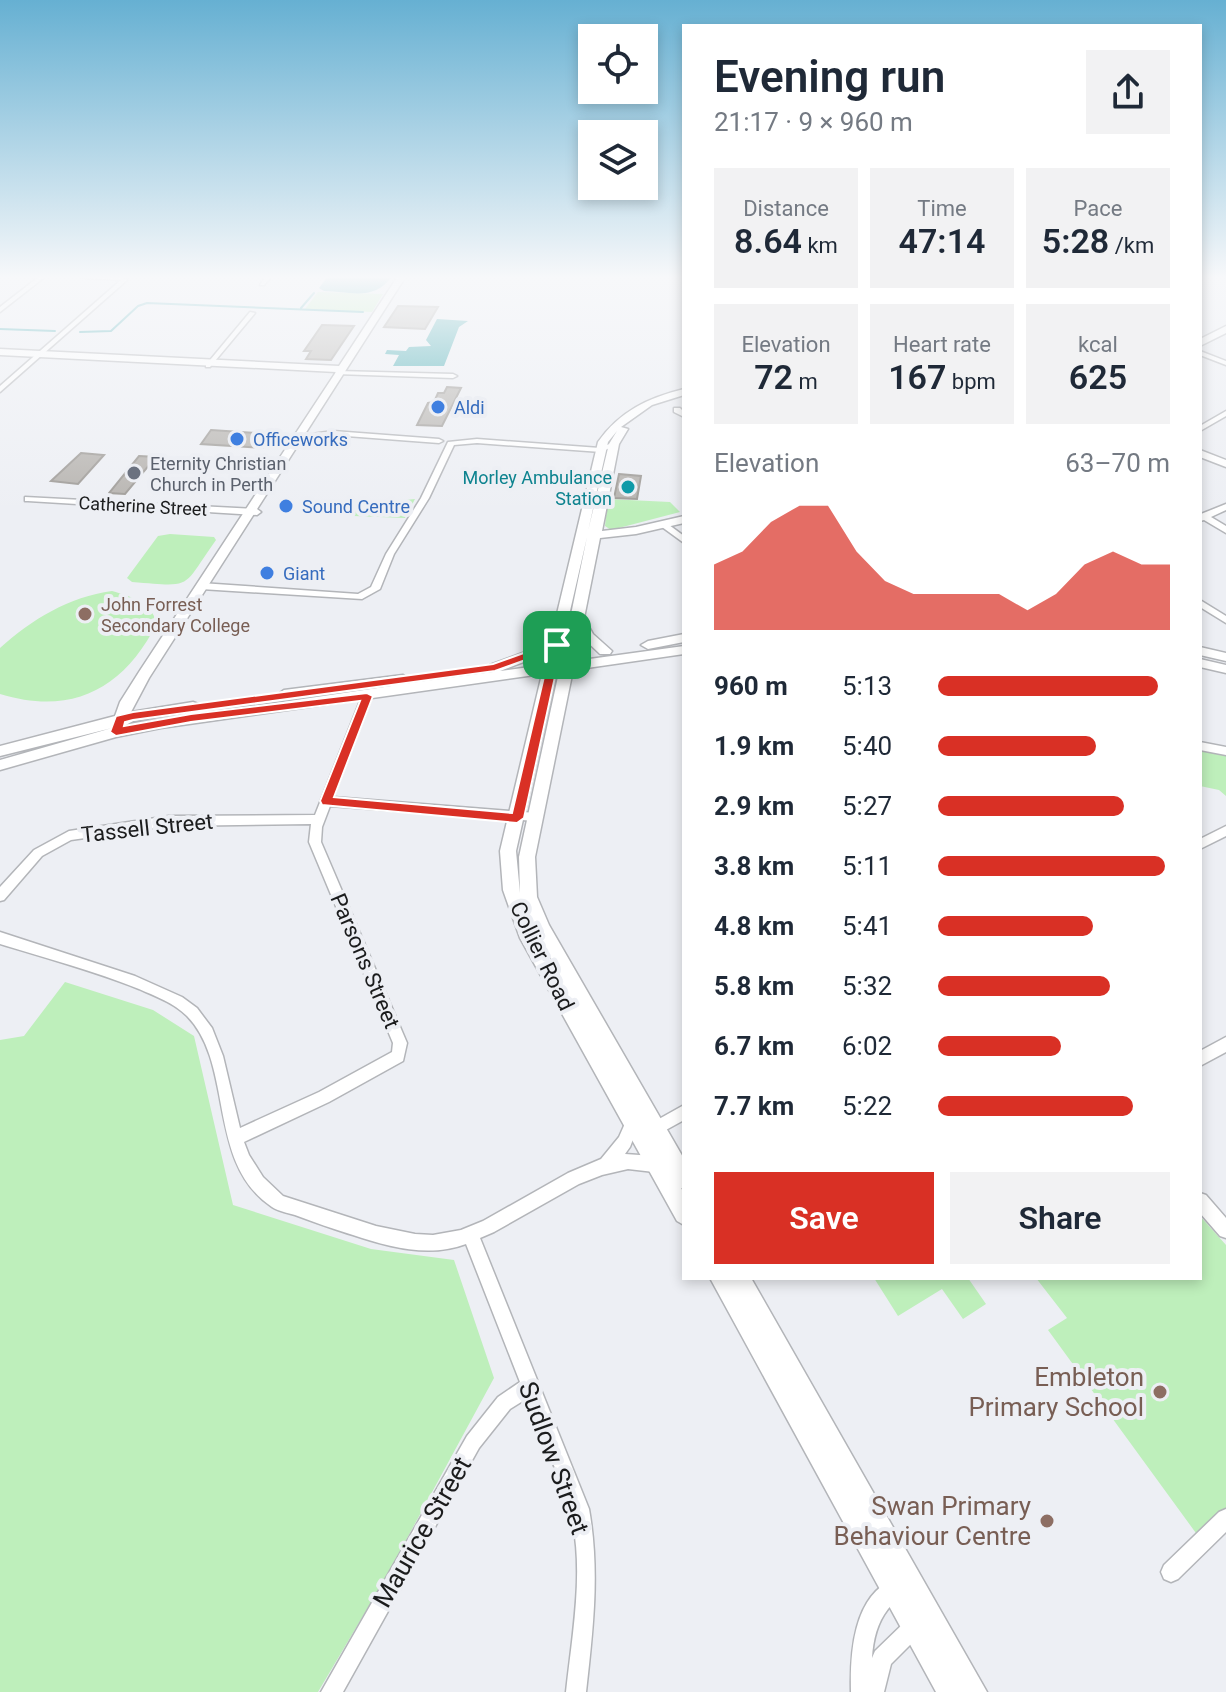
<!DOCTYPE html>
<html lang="en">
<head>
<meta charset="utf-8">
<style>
  body { margin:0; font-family:Roboto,sans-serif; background:#f2f2f3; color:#1f2937; height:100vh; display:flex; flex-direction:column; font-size:30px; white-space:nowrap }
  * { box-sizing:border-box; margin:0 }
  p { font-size:26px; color:#747a83 }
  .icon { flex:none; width:44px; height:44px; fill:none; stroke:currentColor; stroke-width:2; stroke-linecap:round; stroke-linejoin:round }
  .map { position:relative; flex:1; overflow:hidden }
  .sheet { position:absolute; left:682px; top:24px; width:520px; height:1256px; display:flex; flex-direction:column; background:#fff; border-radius:0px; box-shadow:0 4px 12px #0003 }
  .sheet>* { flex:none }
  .tools { position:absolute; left:578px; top:24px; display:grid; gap:16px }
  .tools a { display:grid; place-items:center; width:80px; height:80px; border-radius:0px; background:#fff; box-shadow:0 4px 12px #0003; font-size:40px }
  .pin { position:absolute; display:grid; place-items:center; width:68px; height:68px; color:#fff; margin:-34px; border-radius:16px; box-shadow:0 4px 12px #0006 }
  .round { display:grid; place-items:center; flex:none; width:84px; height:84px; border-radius:0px; background:#f2f2f3 }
  .headline { display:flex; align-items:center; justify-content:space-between; height:136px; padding:0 32px }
  h1 { font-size:44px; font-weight:600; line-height:60px }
  .figures { display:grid; grid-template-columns:repeat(3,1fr); gap:12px; height:136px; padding:8px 32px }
  .figures div { display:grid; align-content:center; border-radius:0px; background:#f2f2f3; text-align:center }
  .figures b { font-size:34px; font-weight:600 }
  .figures small { font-size:22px; font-weight:400 }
  .figures p { font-size:22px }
  .chart { height:224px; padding:16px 32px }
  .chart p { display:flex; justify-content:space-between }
  .chart svg { width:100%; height:144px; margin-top:8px; fill:#d93025; opacity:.7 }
  .primary-button { display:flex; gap:16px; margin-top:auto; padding:16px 32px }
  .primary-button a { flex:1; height:92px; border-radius:0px; background:#d93025; color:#fff; font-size:32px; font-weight:600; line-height:92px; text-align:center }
  .primary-button a+a { background:#f2f2f3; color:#1f2937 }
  ul { padding:0 32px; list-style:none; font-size:26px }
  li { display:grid; grid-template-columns:128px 96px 1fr; align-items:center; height:60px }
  li i { height:20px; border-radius:10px; background:#d93025 }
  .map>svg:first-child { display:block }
  .green { fill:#beefbb }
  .water { fill:#44aab1 }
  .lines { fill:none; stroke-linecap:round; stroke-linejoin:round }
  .stream { stroke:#44aab1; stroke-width:2 }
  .building { fill:#b6b3af; stroke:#9e9b97; stroke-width:2 }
  .minor-casing { stroke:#b3b5b9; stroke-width:3 }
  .major-casing { stroke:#b3b5b9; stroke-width:3 }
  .minor { fill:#fff; fill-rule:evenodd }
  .major { fill:#fff; fill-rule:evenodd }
  .route { fill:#d93025; stroke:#fff; stroke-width:2; fill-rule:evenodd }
  .shop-dot { fill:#3f7fe0; stroke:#edeff4; stroke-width:3 }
  .worship-dot { fill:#6b7280; stroke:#edeff4; stroke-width:3 }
  .culture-dot { fill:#0f9aa8; stroke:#edeff4; stroke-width:3 }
  .education-dot { fill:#8d6e63; stroke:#edeff4; stroke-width:3 }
  .labels { text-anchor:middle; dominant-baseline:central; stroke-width:8; stroke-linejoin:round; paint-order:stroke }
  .far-shop-label { font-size:18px; fill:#366cbe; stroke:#edeff4; text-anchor:start }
  .far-worship-label { font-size:18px; fill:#5b616d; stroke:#edeff4; text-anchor:start }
  .far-culture-label { font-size:18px; fill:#0d838f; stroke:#edeff4; text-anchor:end }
  .far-street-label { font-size:18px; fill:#1b1c1d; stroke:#edeff4 }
  .far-education-label { font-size:18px; fill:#785e54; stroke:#edeff4; text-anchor:start }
  .street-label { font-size:22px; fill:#1b1c1d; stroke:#edeff4 }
  .near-education-label { font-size:26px; fill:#785e54; stroke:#edeff4; text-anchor:end }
  .near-street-label { font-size:26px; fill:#1b1c1d; stroke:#edeff4 }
</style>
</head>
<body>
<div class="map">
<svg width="1226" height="1692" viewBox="0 0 1226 1692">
  <rect width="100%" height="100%" fill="#edeff4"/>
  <path class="green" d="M318 292 383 294 372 312 305 309Z
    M415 499 405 518 328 515 330 508Z
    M608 499 670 502 680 512 611 530 605 526Z
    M170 534 214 537 216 540C181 589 195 587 132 582L127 578 158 536Z
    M112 591C132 597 150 601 157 623 124 689 72 716 0 694V648C32 619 69 597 112 591Z
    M1200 750 1226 755V796L1219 790 1200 786Z
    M65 982 153 1010 194 1036 233 1205 371 1249 454 1260 494 1378 386 1577 318 1692H0V1040L24 1036Z
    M1200 1216 1226 1245V1519L1201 1540 1048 1330 1067 1318 1036 1278H1200Z
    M874 1278H968L986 1304 963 1319 942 1289 898 1316Z"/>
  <path class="water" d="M328 276H392C375 301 352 292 324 291L319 288Z
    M437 319 468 321 459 327 444 366H393L399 355 385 354 387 350 406 351 409 347 431 346 426 340Z"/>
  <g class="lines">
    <path class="stream" d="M301 308 314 293
      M0 329 55 331
      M80 332 111 331 138 306 147 303 363 312"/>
  </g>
  <path class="building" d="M398 306 438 307 425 329 384 327Z
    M322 325 354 326 331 360 306 359 311 351H304Z
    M447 387 461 388 442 426 417 425 428 403 434 402 438 393H444Z
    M211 430 272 434 263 448 201 444Z
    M81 453 104 455 78 484 51 481Z
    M139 456 156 457 125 494 109 493Z
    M619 474 641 476 637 499 614 498Z"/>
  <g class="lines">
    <g class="minor-casing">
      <path id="minor" d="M40 276H46L0 312V307Z
        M80 276H120L127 280 0 392V386L121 280 83 278Z
        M266 276H272L264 285H260Z
        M250 312 255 313 210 367H206V365Z
        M1200 351 1226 361V365L1200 355Z
        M338 371 453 374 457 376 453 378 336 374 335 373Z
        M674 408H680L684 412V417L674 412Z
        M1226 411V416L1200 431V426Z
        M333 431 439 439 443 441 439 443 333 435 305 439 301 437 305 435Z
        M477 439 600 448 614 442 618 444 601 452 477 443 454 445 429 498 394 554 380 589 362 599 201 589 196 586 201 583 358 594 371 587 386 554 421 498 448 442Z
        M25 497 257 509 261 512 257 515 28 501H25Z
        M1226 504V510L1211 517 1226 526V533L1204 520 1200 521 1201 514Z
        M665 522 684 536V543L662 527 661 525Z
        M1200 600 1226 616V623L1200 607Z
        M367 692 372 696 333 797 535 813 541 817 535 821 330 806 322 827 321 842 407 1043 403 1061 329 1102 244 1142 249 1155 263 1177 283 1196 376 1226 415 1234 433 1235 461 1230 483 1221 568 1173 601 1159 619 1137 627 1119 632 1117 637 1119 639 1124 630 1147 625 1154 654 1156 659 1159 662 1164 659 1169 654 1172 628 1169 602 1175 579 1184 494 1232 480 1238 589 1509C600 1571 593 1630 586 1692H566C572 1635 586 1564 569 1508 558 1471 541 1435 526 1399L510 1409 479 1448 343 1692H321L467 1436 498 1397 520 1382 466 1244C429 1258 389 1247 353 1235 333 1229 314 1222 295 1215 288 1213 278 1211 272 1207 206 1163 235 1065 187 1016 174 1003 155 996 139 989 94 971 46 958 0 944V932L135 976 182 997 197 1008 212 1028 223 1056 240 1128 319 1092 392 1052 393 1043 309 842 311 824 169 826 71 840 42 856 4 900 0 901V887L34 850 69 831 169 816 315 815 362 696Z
        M1200 742 1226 747V755L1200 750Z
        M1226 826V836L1200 849V839Z
        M1226 1037V1052L1200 1066V1051Z
        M684 1105V1120L655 1136 650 1134 647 1129 650 1124Z
        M1200 1193 1206 1195 1226 1218V1238L1220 1236 1200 1213Z
        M1226 1509V1532L1178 1579 1171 1582 1164 1579 1161 1572 1164 1565 1219 1512Z
        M894 1579 901 1582 904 1589C900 1598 894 1602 888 1609 877 1623 873 1640 872 1658L875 1651 908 1619 915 1616 922 1619 925 1626 922 1633 891 1664 884 1692H851C850 1654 853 1596 894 1579Z"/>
    </g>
    <g class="major-casing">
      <path id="major" d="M398 276H406L149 678 131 712 193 702 198 704 200 707 198 710 133 721 126 725 398 685 284 700 277 695 284 690 403 675 410 680 403 684 493 672 488 668 490 665 550 643 598 442C620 411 648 398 684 389V395L652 405 621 427 628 429 619 444 602 531 636 527 684 516V523L636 534 600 538 584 618 593 634 612 651 610 654H600L580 635 575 661 684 646V654L573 670 535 857 537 897 549 925 684 1159V1189L681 1188 684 1193V1225L677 1221 520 938 503 890 500 851 542 674 161 728 116 737 0 770V760L112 728 0 756V746L115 716 120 702 139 672 336 372 0 355V349L339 366ZM617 431 609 444 588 531 608 442ZM587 537 561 663H558ZM547 653 544 665 500 671ZM556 672H559L519 857 520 893 516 851ZM529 918 564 983 534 931Z
        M1226 326V333L1200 346V339Z
        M1200 450 1226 460V467L1200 457Z
        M684 634V642L648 649 641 645 648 641Z
        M1200 647 1226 653V661L1200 655Z
        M1200 659 1226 665V673L1200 667Z
        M710 1278H751L987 1692H936Z"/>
    </g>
    <use href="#minor" class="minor"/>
    <use href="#major" class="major"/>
  </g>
  <linearGradient id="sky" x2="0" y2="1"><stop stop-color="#66b0d2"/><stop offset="0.54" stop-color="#f7f8fa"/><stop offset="1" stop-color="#f7f8fa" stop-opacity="0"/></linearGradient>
  <rect width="1226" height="513" fill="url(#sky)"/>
  <path class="route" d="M557 641 562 645 524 818 517 823 322 805 320 801 360 701 191 722 116 736 110 732 116 716 133 712 493 664ZM550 651 512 813 334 797 373 696 367 693 191 714 124 726 125 722 133 720 495 671Z"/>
  <g class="shop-dot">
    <circle cx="438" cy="407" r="8"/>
    <circle cx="237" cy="439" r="8"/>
    <circle cx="286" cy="506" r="8"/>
    <circle cx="267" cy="573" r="8"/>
  </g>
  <circle class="worship-dot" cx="134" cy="473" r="8"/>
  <circle class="culture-dot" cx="628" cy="487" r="8"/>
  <g class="education-dot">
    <circle cx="85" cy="614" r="8"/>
    <circle cx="1160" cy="1392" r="8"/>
    <circle cx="1047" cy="1521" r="8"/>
  </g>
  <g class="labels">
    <g class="far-shop-label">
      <text x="454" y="407">Aldi</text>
      <text x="253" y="439">Officeworks</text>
      <text x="302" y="506">Sound Centre</text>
      <text x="283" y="573">Giant</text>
    </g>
    <g class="far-worship-label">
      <text x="150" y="463">Eternity Christian<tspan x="150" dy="21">Church in Perth</tspan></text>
    </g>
    <g class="far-culture-label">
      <text x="612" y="477">Morley Ambulance<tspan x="612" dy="21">Station</tspan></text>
    </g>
    <g class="far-street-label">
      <text transform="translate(143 506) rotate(3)">Catherine Street</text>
    </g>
    <g class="far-education-label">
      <text x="101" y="604">John Forrest<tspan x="101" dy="21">Secondary College</tspan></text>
    </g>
    <g class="street-label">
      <text transform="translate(147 828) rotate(-6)">Tassell Street</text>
      <text transform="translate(542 956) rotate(64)">Collier Road</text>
      <text transform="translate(365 961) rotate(67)">Parsons Street</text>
    </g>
    <g class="near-education-label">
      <text x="1144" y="1377">Embleton<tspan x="1144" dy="30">Primary School</tspan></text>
      <text x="1031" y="1506">Swan Primary<tspan x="1031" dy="30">Behaviour Centre</tspan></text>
    </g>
    <g class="near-street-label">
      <text transform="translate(554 1458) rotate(70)">Sudlow Street</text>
      <text transform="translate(422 1532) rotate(-60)">Maurice Street</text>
    </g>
  </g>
</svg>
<div class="tools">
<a><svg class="icon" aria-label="locate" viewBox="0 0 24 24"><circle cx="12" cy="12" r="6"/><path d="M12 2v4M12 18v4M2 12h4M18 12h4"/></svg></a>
<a><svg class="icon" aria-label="layers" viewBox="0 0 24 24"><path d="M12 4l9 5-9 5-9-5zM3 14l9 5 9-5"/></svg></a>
</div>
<div class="pin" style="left:557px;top:645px;background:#1e9e55"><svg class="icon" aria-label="arrive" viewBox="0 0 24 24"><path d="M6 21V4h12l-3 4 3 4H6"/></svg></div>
<section class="sheet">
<div class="headline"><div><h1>Evening run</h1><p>21:17 · 9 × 960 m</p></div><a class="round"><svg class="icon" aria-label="share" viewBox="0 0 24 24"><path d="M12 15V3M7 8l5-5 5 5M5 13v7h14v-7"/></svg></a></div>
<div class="figures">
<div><p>Distance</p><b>8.64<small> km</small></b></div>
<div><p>Time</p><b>47:14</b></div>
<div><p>Pace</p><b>5:28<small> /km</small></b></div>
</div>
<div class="figures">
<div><p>Elevation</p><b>72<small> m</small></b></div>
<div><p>Heart rate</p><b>167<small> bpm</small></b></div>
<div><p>kcal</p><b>625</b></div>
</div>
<div class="chart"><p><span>Elevation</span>63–70 m</p>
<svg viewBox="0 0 160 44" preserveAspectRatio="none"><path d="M0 44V24L10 20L20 11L30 6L40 6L50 20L60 29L70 33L80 33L90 33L100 33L110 38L120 33L130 24L140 20L150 24L160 24V44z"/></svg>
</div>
<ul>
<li><b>960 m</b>5:13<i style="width:95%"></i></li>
<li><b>1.9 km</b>5:40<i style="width:68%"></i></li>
<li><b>2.9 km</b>5:27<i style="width:80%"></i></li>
<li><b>3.8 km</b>5:11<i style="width:98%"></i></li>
<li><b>4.8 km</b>5:41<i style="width:67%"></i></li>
<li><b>5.8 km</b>5:32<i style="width:74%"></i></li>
<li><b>6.7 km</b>6:02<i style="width:53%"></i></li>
<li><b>7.7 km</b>5:22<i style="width:84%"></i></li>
</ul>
<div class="primary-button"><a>Save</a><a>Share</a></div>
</section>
</div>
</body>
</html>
